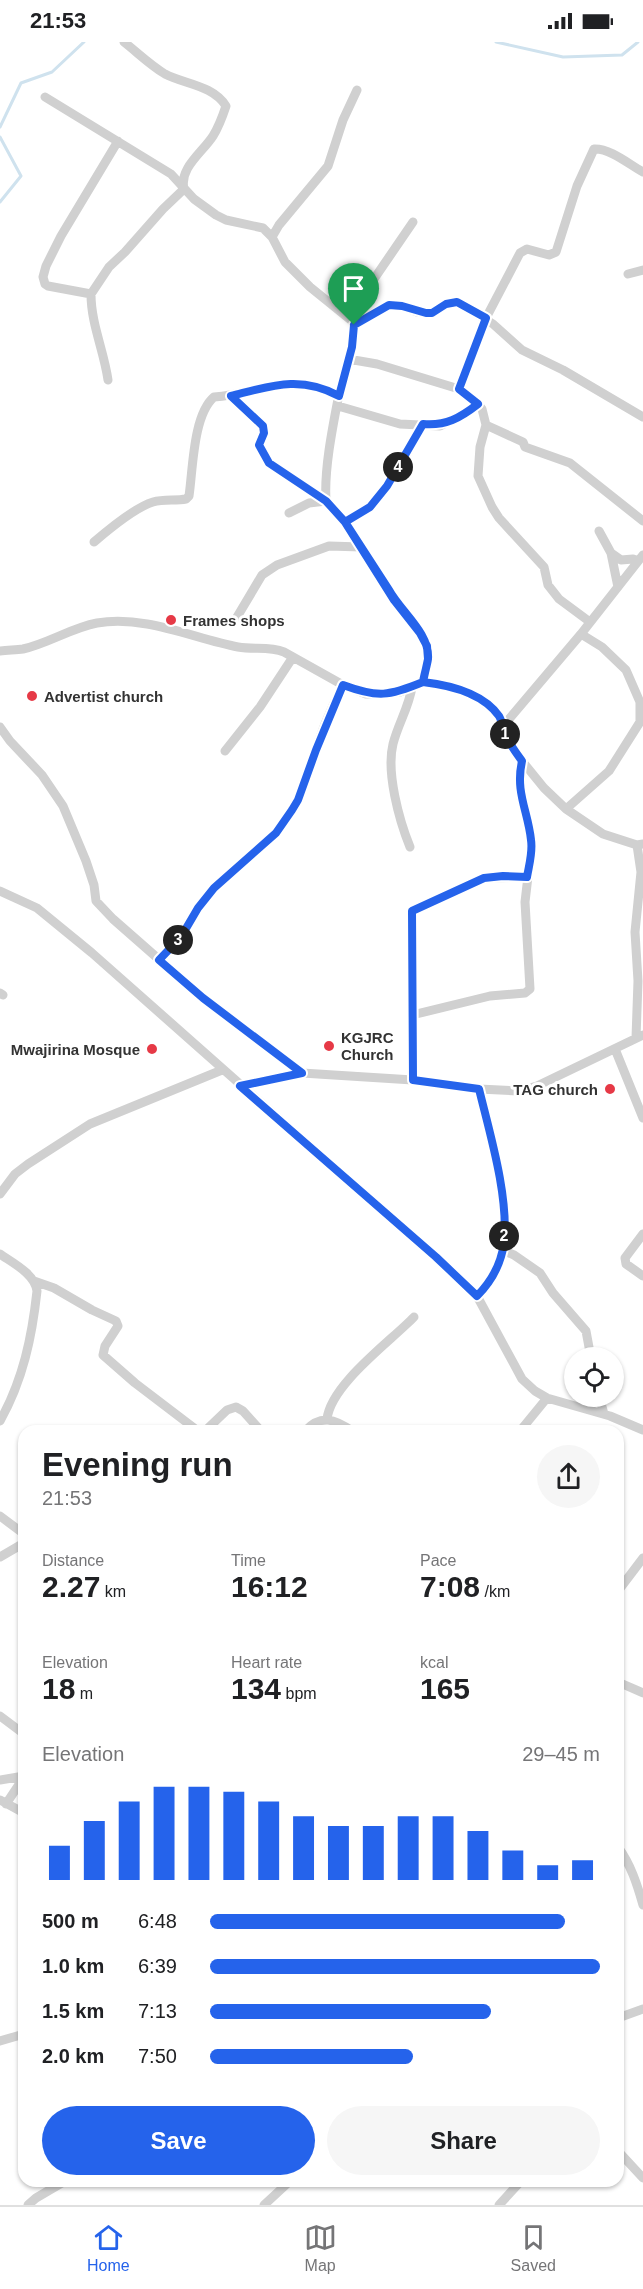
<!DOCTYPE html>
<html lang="en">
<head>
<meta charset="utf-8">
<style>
  body { margin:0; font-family:Helvetica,sans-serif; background:#f6f6f6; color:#202124; height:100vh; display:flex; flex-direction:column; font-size:22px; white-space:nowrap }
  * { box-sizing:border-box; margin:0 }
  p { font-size:20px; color:#757577 }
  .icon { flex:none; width:33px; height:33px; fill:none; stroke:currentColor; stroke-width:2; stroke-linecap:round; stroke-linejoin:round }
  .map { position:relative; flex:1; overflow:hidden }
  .sheet { position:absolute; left:18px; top:1383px; width:606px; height:762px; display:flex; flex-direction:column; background:#fff; border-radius:18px; box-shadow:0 2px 4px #0004 }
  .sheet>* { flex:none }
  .fabs { position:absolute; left:564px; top:1305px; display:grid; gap:12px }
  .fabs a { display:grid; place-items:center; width:60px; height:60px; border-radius:50%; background:#fff; box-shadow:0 2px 4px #0004; font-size:30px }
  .pin { position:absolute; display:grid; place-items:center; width:51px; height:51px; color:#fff; margin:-62px -26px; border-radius:50% 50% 50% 0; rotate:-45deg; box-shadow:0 0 6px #0007 }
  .pin .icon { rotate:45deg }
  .km { position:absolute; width:30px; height:30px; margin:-15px; border-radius:50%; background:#222; color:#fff; font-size:16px; line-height:30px; text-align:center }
  .round { display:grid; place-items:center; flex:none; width:63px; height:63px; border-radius:32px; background:#f6f6f6 }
  .overview { display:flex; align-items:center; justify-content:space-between; height:102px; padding:0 24px }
  h1 { font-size:33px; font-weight:700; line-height:45px }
  .figures { display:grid; grid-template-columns:repeat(3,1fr); gap:9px; height:102px; padding:6px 24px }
  .figures div { display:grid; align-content:center }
  .figures b { font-size:30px; font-weight:700 }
  .figures small { font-size:16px; font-weight:400 }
  .figures p { font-size:16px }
  .chart { height:168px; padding:12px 24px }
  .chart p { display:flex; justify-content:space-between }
  .chart svg { width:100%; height:108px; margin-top:6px; stroke:#2563eb; stroke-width:6 }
  .action { display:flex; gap:12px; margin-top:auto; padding:12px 24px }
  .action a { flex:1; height:69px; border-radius:36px; background:#2563eb; color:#fff; font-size:24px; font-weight:700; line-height:69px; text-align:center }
  .action a+a { background:#f6f6f6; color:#202124 }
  ul { padding:0 24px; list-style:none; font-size:20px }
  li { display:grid; grid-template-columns:96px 72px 1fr; align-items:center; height:45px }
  li i { height:15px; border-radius:8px; background:#2563eb }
  .status { display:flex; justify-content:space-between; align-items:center; height:42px; padding:0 30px; background:#fff; direction:ltr }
  .status svg { height:16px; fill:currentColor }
  .tabs { display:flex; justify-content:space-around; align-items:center; height:84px; border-top:2px solid #e0e0e0; background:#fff; font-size:16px; color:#757577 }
  .tabs a { display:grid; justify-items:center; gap:3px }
  .tabs .on { color:#2563eb }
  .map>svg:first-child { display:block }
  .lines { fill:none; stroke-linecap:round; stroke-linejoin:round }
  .stream { stroke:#cfe2ee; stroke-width:3 }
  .minor { stroke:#d0d0d0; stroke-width:9 }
  .route-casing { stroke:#fff; stroke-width:12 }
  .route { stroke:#2563eb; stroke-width:8 }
  .poi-dot { fill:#e63946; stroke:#fff; stroke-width:2 }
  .labels { text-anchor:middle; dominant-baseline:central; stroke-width:6; stroke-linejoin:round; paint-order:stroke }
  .poi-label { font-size:15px; font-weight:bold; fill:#333; stroke:#fff; text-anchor:start }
</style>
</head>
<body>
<div class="status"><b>21:53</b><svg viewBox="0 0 49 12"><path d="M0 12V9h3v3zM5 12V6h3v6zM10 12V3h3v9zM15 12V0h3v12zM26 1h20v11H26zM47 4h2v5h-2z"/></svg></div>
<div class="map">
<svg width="643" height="2163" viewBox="0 0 643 2163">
  <rect width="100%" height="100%" fill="#fff"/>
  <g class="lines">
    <path class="stream" d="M496 0 563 15 622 13 638 0
      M0 85 21 41 52 30 84 0
      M0 95 21 134 0 160"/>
    <path class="minor" d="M45 55 171 132 194 157 216 173 226 178 263 186 272 195 285 220 310 245 352 279C360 295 343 334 339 352 333 383 324 427 326 458L345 480 394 558 420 591 427 604 428 617 423 640
      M272 195 279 183 328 124 343 78 357 48
      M628 232 643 228
      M91 252 48 244 45 242 43 235 46 224 61 194 118 99
      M348 275 413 180
      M354 283 389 263 402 264 417 270 432 271 446 262 457 260 493 282 522 308 563 328 643 375
      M348 317 377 322 459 347 478 362 482 367 486 383 480 405 478 434 492 465 499 476 544 525 548 543 559 557 590 580
      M108 338C104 309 91 282 91 252L109 225 125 210 163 167 184 147C179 126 202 111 213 94 218 86 223 73 226 64 213 43 184 42 165 32 150 23 138 11 124 0
      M459 347 486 276 520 211 527 207 549 213 556 210 577 144 594 107C610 106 630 123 643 130
      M231 354 263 384 264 391 259 403 269 421 326 458
      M338 364 400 382 440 384 468 370 478 362
      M486 383 523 400 525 405 570 421 643 479
      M289 471 309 461 326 459
      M345 480C385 462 402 419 423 383
      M599 489 611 511 618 545
      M94 500C108 488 136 465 153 460 164 457 176 459 186 457L189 454C193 427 193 373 214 355 261 352 291 328 339 354
      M611 511 621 518 633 517 638 519
      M237 575 262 533 277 523 329 504 361 505
      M0 609C8 608 16 608 23 607 49 601 71 586 97 581 146 573 192 596 238 605 254 608 269 604 284 610L343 643 366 652H381L400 650 423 640 461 647 474 653 498 672 504 683 507 698 522 719 544 746 566 767 603 792 637 803 643 802
      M504 683 581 592 643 513
      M0 685 10 699 42 733 63 764 86 819 94 843 96 859 113 877 203 956 302 1031
      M225 709 260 665 293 615
      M566 767 609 729 640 680V660L626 628 602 605 581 592
      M410 805C399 778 386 730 393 702 398 682 409 665 412 645
      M0 849 37 866 92 911 469 1245 477 1254 522 1337 535 1349 547 1356 610 1374 643 1388
      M159 918C183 896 192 868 214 846 243 817 281 795 299 757 304 746 307 735 311 723 318 698 331 666 343 643
      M0 951 3 953
      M412 973 490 954 525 951 530 947 525 860 532 800 521 756 520 739 522 719
      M636 996 638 939 635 890 641 830 637 803
      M615 1007 643 1076
      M413 1038V869L484 836 527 835
      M240 1044 302 1031 413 1038 479 1047 518 1049 537 1044 643 993
      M0 1152 15 1132 28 1122 90 1082 222 1028
      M643 1192 625 1216 626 1222 643 1234
      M502 1208 514 1213 540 1231 553 1251 586 1289 591 1316
      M0 1212C13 1221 35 1232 37 1249 32 1295 23 1338 0 1379
      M34 1239 54 1246 92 1268 116 1279 118 1284 105 1304 103 1313 135 1341 198 1389
      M477 1254C491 1240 501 1222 504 1201 509 1154 490 1093 479 1047
      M599 1354 604 1372
      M327 1377C331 1342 391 1299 414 1275
      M205 1389 227 1368 236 1365 243 1369 261 1389
      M305 1389C321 1372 335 1377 352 1389
      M520 1389 547 1356
      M0 1474 24 1492
      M0 1515 24 1501
      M618 1549 643 1516
      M618 1640 643 1651
      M0 1674 24 1692
      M0 1738 24 1734
      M0 1758 24 1771
      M6 1762 24 1735
      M618 1805C631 1823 637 1842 643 1863
      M618 1976 643 1967
      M0 1999 24 1992
      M618 2109 643 2136
      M28 2163 36 2156 65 2139
      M264 2163 290 2139
      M499 2163 521 2139"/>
  </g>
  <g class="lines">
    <g class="route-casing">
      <path id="route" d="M354 283 352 305 339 354C300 333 271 344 231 354L263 384 264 391 259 403 269 421 326 459 345 480 394 558 420 591 427 604 428 617 423 640C449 643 482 650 499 674 503 681 503 688 507 696 511 704 517 712 522 719 515 750 528 769 531 798 533 810 529 823 527 835L503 834 484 836 412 869 413 1038 479 1047C490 1092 509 1155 504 1201 501 1222 491 1240 477 1254L436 1215 240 1044 302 1031 203 956 159 918 181 895 198 866 214 846 276 791 292 768 298 758 316 708 343 643C378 656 389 654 423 640 424 633 427 624 428 617 430 591 401 570 389 548L345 480 370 465 387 444 423 382C446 384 460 376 478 362L459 347 486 276 457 260 446 262 432 271H426L402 264 389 263 354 283"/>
    </g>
    <use href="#route" class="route"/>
  </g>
  <g class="poi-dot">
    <circle cx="171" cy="578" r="6"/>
    <circle cx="32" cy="654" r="6"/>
    <circle cx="329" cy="1004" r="6"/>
    <circle cx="152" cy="1007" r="6"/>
    <circle cx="610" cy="1047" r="6"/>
  </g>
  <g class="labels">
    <g class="poi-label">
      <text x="183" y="578">Frames shops</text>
      <text x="44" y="654">Advertist church</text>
      <text x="341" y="995">KGJRC<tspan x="341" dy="17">Church</tspan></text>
      <text x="140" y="1007" text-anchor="end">Mwajirina Mosque</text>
      <text x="598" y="1047" text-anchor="end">TAG church</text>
    </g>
  </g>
</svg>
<div class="fabs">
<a><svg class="icon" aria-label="locate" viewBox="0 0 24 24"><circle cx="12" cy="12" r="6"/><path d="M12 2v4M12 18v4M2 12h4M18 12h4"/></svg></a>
</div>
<div class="pin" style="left:354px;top:283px;background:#1e9e55"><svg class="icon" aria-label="arrive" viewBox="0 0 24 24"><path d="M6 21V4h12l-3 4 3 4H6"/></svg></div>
<b class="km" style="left:505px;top:692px">1</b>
<b class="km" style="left:504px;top:1194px">2</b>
<b class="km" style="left:178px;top:898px">3</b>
<b class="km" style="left:398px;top:425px">4</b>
<section class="sheet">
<div class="overview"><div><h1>Evening run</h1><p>21:53</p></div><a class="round"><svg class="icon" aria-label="share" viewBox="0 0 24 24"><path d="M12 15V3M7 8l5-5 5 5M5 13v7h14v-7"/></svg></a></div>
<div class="figures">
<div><p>Distance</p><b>2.27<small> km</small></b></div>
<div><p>Time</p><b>16:12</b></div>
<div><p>Pace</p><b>7:08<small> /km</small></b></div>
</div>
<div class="figures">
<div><p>Elevation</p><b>18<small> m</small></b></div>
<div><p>Heart rate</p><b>134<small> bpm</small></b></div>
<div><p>kcal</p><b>165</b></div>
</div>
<div class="chart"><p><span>Elevation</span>29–45 m</p>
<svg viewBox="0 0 160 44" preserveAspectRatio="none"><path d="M5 44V30M15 44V20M25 44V12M35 44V6M45 44V6M55 44V8M65 44V12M75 44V18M85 44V22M95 44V22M105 44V18M115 44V18M125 44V24M135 44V32M145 44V38M155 44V36"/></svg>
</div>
<ul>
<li><b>500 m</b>6:48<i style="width:91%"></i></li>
<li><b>1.0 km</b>6:39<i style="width:100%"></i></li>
<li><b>1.5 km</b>7:13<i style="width:72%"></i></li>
<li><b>2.0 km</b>7:50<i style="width:52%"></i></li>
</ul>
<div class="action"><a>Save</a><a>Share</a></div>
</section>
</div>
<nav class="tabs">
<a class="on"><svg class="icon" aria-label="home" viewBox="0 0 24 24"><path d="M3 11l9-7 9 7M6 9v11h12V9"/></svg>Home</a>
<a><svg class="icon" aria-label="map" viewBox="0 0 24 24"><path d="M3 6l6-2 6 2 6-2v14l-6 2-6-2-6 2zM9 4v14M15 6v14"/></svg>Map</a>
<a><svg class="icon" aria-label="saved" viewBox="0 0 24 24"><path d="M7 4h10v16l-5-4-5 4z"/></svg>Saved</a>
</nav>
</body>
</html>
